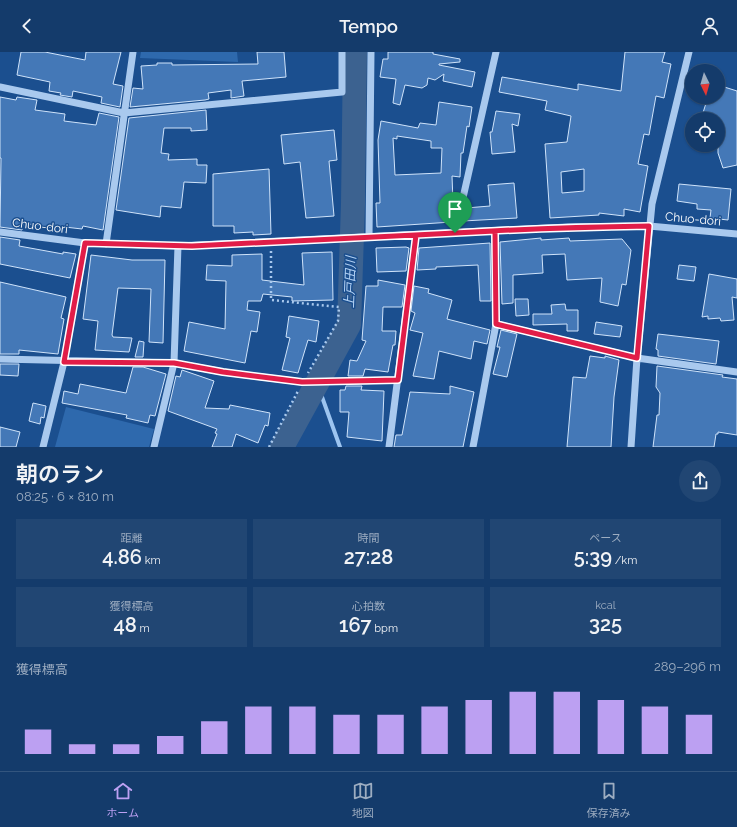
<!DOCTYPE html>
<html lang="ja">
<head>
<meta charset="utf-8">
<style>
  body { margin:0; font-family:Raleway,"Noto Sans JP",sans-serif; background:#214673; color:#f1f3f6; height:100vh; display:flex; flex-direction:column; font-size:15px; white-space:nowrap }
  * { box-sizing:border-box; margin:0 }
  p { font-size:13px; color:#9dadc1 }
  .icon { flex:none; width:22px; height:22px; fill:none; stroke:currentColor; stroke-width:2; stroke-linecap:round; stroke-linejoin:round }
  .map { position:relative; height:395px; overflow:hidden }
  .sheet { display:flex; flex-direction:column; background:#143b6b; flex:1 }
  .sheet>* { flex:none }
  .needle { width:26px; rotate:175deg }
  .buttons { position:absolute; left:685px; top:12px; display:grid; gap:8px }
  .buttons a { display:grid; place-items:center; width:40px; height:40px; border-radius:50%; background:#143b6b; box-shadow:0 1px 3px #0004,0 0 0 1px #33557e; font-size:20px }
  .pin { position:absolute; display:grid; place-items:center; width:34px; height:34px; color:#fff; margin:-41px -17px; border-radius:50% 50% 50% 0; rotate:-45deg; box-shadow:0 0 4px #0007 }
  .pin .icon { rotate:45deg }
  .round { display:grid; place-items:center; flex:none; width:42px; height:42px; border-radius:21px; background:#214673 }
  .summary { display:flex; align-items:center; justify-content:space-between; height:68px; padding:0 16px }
  h1 { font-size:22px; font-weight:600; line-height:30px }
  .stats { display:grid; grid-template-columns:repeat(3,1fr); gap:6px; height:68px; padding:4px 16px }
  .stats div { display:grid; align-content:center; border-radius:0px; background:#214673; text-align:center }
  .stats b { font-size:20px; font-weight:600 }
  .stats small { font-size:11px; font-weight:400 }
  .stats p { font-size:11px }
  .chart { height:112px; padding:8px 16px }
  .chart p { display:flex; justify-content:space-between }
  .chart svg { width:100%; height:72px; margin-top:4px; stroke:#bca0f2; stroke-width:6 }
  header { display:flex; justify-content:space-between; align-items:center; height:52px; padding:0 16px; background:#143b6b; font-size:18px; font-weight:600 }
  .dock { display:flex; justify-content:space-around; align-items:center; height:56px; border-top:1px solid #33557e; background:#143b6b; font-size:11px; color:#9dadc1 }
  .dock a { display:grid; justify-items:center; gap:2px }
  .dock .selected { color:#bca0f2 }
  .map>svg:first-child { display:block }
  .green { fill:#2e69ad }
  .lines { fill:none; stroke-linecap:round; stroke-linejoin:round }
  .stream { stroke:#9cc4f0; stroke-width:4 }
  .river { stroke:#3c6290; stroke-width:24 }
  .building { fill:#4478b7; stroke:#cfe3fa; fill-rule:evenodd }
  .path { stroke:#a9c9ee; stroke-width:2.5; stroke-dasharray:2 3; stroke-linecap:butt }
  .minor { stroke:#a9c9ee; stroke-width:7 }
  .route-casing { stroke:#fff; stroke-width:8 }
  .route { stroke:#e11d48; stroke-width:5 }
  .labels { text-anchor:middle; dominant-baseline:central; stroke-width:3; stroke-linejoin:round; paint-order:stroke }
  .street-label { font-size:12px; fill:#fff; stroke:#1b4f8f }
  .water-label { font-size:13px; font-style:italic; fill:#b5d3f5; stroke:#1b4f8f }
</style>
</head>
<body>
<header><svg class="icon" aria-label="back" viewBox="0 0 24 24"><path d="M15 5l-7 7 7 7"/></svg>Tempo<svg class="icon" aria-label="person" viewBox="0 0 24 24"><circle cx="12" cy="8" r="4"/><path d="M4 21q1-7 8-7t8 7"/></svg></header>
<div class="map">
<svg width="737" height="395" viewBox="0 0 737 395">
  <rect width="100%" height="100%" fill="#1b4f8f"/>
  <path class="green" d="M141 0H237L238 10 140 6Z
    M66 355 154 377 149 395H55Z"/>
  <g class="lines">
    <path class="stream" d="M317 331 340 395"/>
    <path class="river" d="M282 395 349 273 353 152 355 0"/>
  </g>
  <path class="building" d="M21 0H45L85 8 86 0H121L113 32 123 34 120 55 101 51 102 45 73 39 72 45 60 43 61 41 49 39 50 30 17 23Z
    M257 0H284L286 25 242 29 244 44 231 46V38L208 41 209 47 205 48 130 55 133 36 143 37 141 14 157 13V11H172V13L258 12Z
    M388 0H433V2L460 7V10L439 12V13L475 20 472 35 443 29 444 22 435 28 428 26 427 33 422 36 405 33 400 53 393 51 396 27 380 25 383 7H388Z
    M625 0H665L662 10 671 12 664 46 656 44 649 83 644 82 638 112 648 114 640 160 624 157V164L599 161V163L550 166 545 92 567 90 571 64 545 58 547 49 499 40 502 25 578 38V32L621 39ZM584 117V139L562 141 561 120Z
    M718 33 737 39V113L723 116 718 101V67H701L708 45H718Z
    M0 45 16 48 17 45 37 48 35 58 65 62 64 69 96 73 99 61 119 65 103 178 83 174 82 177 56 174 55 176 23 171 22 178 0 175 1 106H0Z
    M439 50 472 55 469 75 467 74 463 101H461L460 125 452 124 453 150H455L454 157H455L452 170 377 175 376 151H380L378 88 381 69 418 76 420 71 436 73ZM397 84 431 89V96H442L441 121 395 123 393 86 397 87Z
    M206 58 207 78 191 79V76H164L161 101 169 102 168 108 197 107V113H207L206 131 184 130 181 156 161 154 160 165 116 158 129 66Z
    M496 59 520 62 518 74 512 72 515 100 492 102 490 80H492Z
    M334 78 337 108 329 109 334 164 306 166 300 110 284 112 281 83Z
    M269 117 271 182 253 183V180L234 181V174H213V122Z
    M514 131 517 166 463 169 466 156 490 154 488 133Z
    M679 132 731 137 728 168 710 166 711 158 697 157V152L677 149Z
    M0 185 20 188 19 194 63 202V200L76 202 70 226 0 212Z
    M541 186V188L569 186 570 189 622 187 631 198 626 233 622 232 618 254 600 250 602 226 567 228 565 202 542 203 543 221 513 223V251L502 252 500 190Z
    M490 191 491 249H480L478 213 436 215V217L417 218 419 196Z
    M406 195 409 196 406 219 377 220 376 196Z
    M332 200 333 248 292 249V245L263 242 261 249H248L247 258 260 260 257 280 251 279 245 311 184 299 189 270 225 277 226 229 206 228 207 213 232 214V203L262 202V228L304 233 302 201Z
    M91 203 132 208H165L163 291 149 290 151 237 118 236 112 283 113 285 132 286 129 300 95 298 98 269 83 267Z
    M679 213 696 215 694 229 677 227Z
    M709 222 737 227V246L732 245 734 268 721 269 720 266 708 267V264L702 265Z
    M378 228 405 233 402 255H383L382 279H396L395 293H393L388 320 365 317 363 324H348L350 308 357 309 366 289 362 288 366 234H378Z
    M0 230 66 245 61 266 64 267 58 302 19 298V302H0Z
    M414 234 429 237 428 241 452 248 447 267 490 278 487 292 474 289 471 307 439 299 434 327 413 324 423 281 410 278 415 261 411 259Z
    M515 247H528L529 263 516 264Z
    M565 252 566 258H578V279H567V272L533 273V262H552L551 253Z
    M289 264 319 269 316 290 308 288 298 321 282 318 290 286 286 285Z
    M596 270 622 274 620 285 594 282Z
    M501 278 517 282 507 325 493 322 500 295H497Z
    M658 282 719 289 716 312 658 304V298L656 297Z
    M139 289 144 290 143 305H135Z
    M590 304 605 306V304L619 308 614 345 611 395H567L573 325 586 326Z
    M0 312H19L18 324 0 323Z
    M657 314 723 323 722 325 737 327V383L718 380V382H716L714 395H653L657 363H659L660 341 656 335Z
    M133 315H143L166 322 155 364 150 363 148 371 126 366 127 363 62 351 64 339 78 342 80 332 126 341Z
    M182 318 214 329 205 356 229 357 230 353 270 361 268 374 265 373 258 391 236 382 232 395H212L217 382 215 381 217 377 168 359 176 324 180 325Z
    M346 334H362L361 338 384 339 382 389 347 385 349 360H340V338H345Z
    M450 334 474 340 463 395H394L396 383H402L410 340 450 342Z
    M33 351 46 354 44 366 41 365 40 372 29 369Z
    M0 375 20 380 16 395H0Z"/>
  <g class="lines">
    <path class="path" d="M271 199V248L339 255 338 269 308 321
      M269 395 298 339"/>
    <path class="minor" d="M0 35 124 61 342 40V0
      M0 180 85 191 178 194 568 175 649 174 737 182
      M455 181 496 0
      M369 185 371 0
      M106 192 133 0
      M496 272 637 306 737 320
      M0 307 174 311 223 320 302 330 397 328
      M43 395 64 310 85 191
      M154 395 174 311 178 194
      M389 395 416 183
      M473 395 496 272 495 179
      M631 395 637 306 652 152 689 0"/>
  </g>
  <g class="lines">
    <g class="route-casing">
      <path id="route" d="M455 181 192 194 85 191 64 310 174 311 223 320 302 330 398 328 416 183 495 179 496 272 637 306 649 174C584 175 520 177 455 181"/>
    </g>
    <use href="#route" class="route"/>
  </g>
  <g class="labels">
    <g class="street-label">
      <text transform="translate(693 167) rotate(5)">Chuo-dori</text>
      <text transform="translate(40 174) rotate(7)">Chuo-dori</text>
    </g>
    <g class="water-label">
      <text transform="translate(350 230) rotate(-88)">上戸田川</text>
    </g>
  </g>
</svg>
<div class="buttons">
<a><svg class="needle" viewBox="-14 -14 28 28"><path d="M0-13l5 13h-10z" fill="#e53935"/><path d="M0 13l5-13h-10z" fill="#9dadc1"/></svg></a>
<a><svg class="icon" aria-label="locate" viewBox="0 0 24 24"><circle cx="12" cy="12" r="6"/><path d="M12 2v4M12 18v4M2 12h4M18 12h4"/></svg></a>
</div>
<div class="pin" style="left:455px;top:181px;background:#1e9e55"><svg class="icon" aria-label="arrive" viewBox="0 0 24 24"><path d="M6 21V4h12l-3 4 3 4H6"/></svg></div>
</div>
<section class="sheet">
<div class="summary"><div><h1>朝のラン</h1><p>08:25 · 6 × 810 m</p></div><a class="round"><svg class="icon" aria-label="share" viewBox="0 0 24 24"><path d="M12 15V3M7 8l5-5 5 5M5 13v7h14v-7"/></svg></a></div>
<div class="stats">
<div><p>距離</p><b>4.86<small> km</small></b></div>
<div><p>時間</p><b>27:28</b></div>
<div><p>ペース</p><b>5:39<small> /km</small></b></div>
</div>
<div class="stats">
<div><p>獲得標高</p><b>48<small> m</small></b></div>
<div><p>心拍数</p><b>167<small> bpm</small></b></div>
<div><p>kcal</p><b>325</b></div>
</div>
<div class="chart"><p><span>獲得標高</span>289–296 m</p>
<svg viewBox="0 0 160 44" preserveAspectRatio="none"><path d="M5 44V29M15 44V38M25 44V38M35 44V33M45 44V24M55 44V15M65 44V15M75 44V20M85 44V20M95 44V15M105 44V11M115 44V6M125 44V6M135 44V11M145 44V15M155 44V20"/></svg>
</div>
</section>
<nav class="dock">
<a class="selected"><svg class="icon" aria-label="home" viewBox="0 0 24 24"><path d="M3 11l9-7 9 7M6 9v11h12V9"/></svg>ホーム</a>
<a><svg class="icon" aria-label="map" viewBox="0 0 24 24"><path d="M3 6l6-2 6 2 6-2v14l-6 2-6-2-6 2zM9 4v14M15 6v14"/></svg>地図</a>
<a><svg class="icon" aria-label="saved" viewBox="0 0 24 24"><path d="M7 4h10v16l-5-4-5 4z"/></svg>保存済み</a>
</nav>
</body>
</html>
